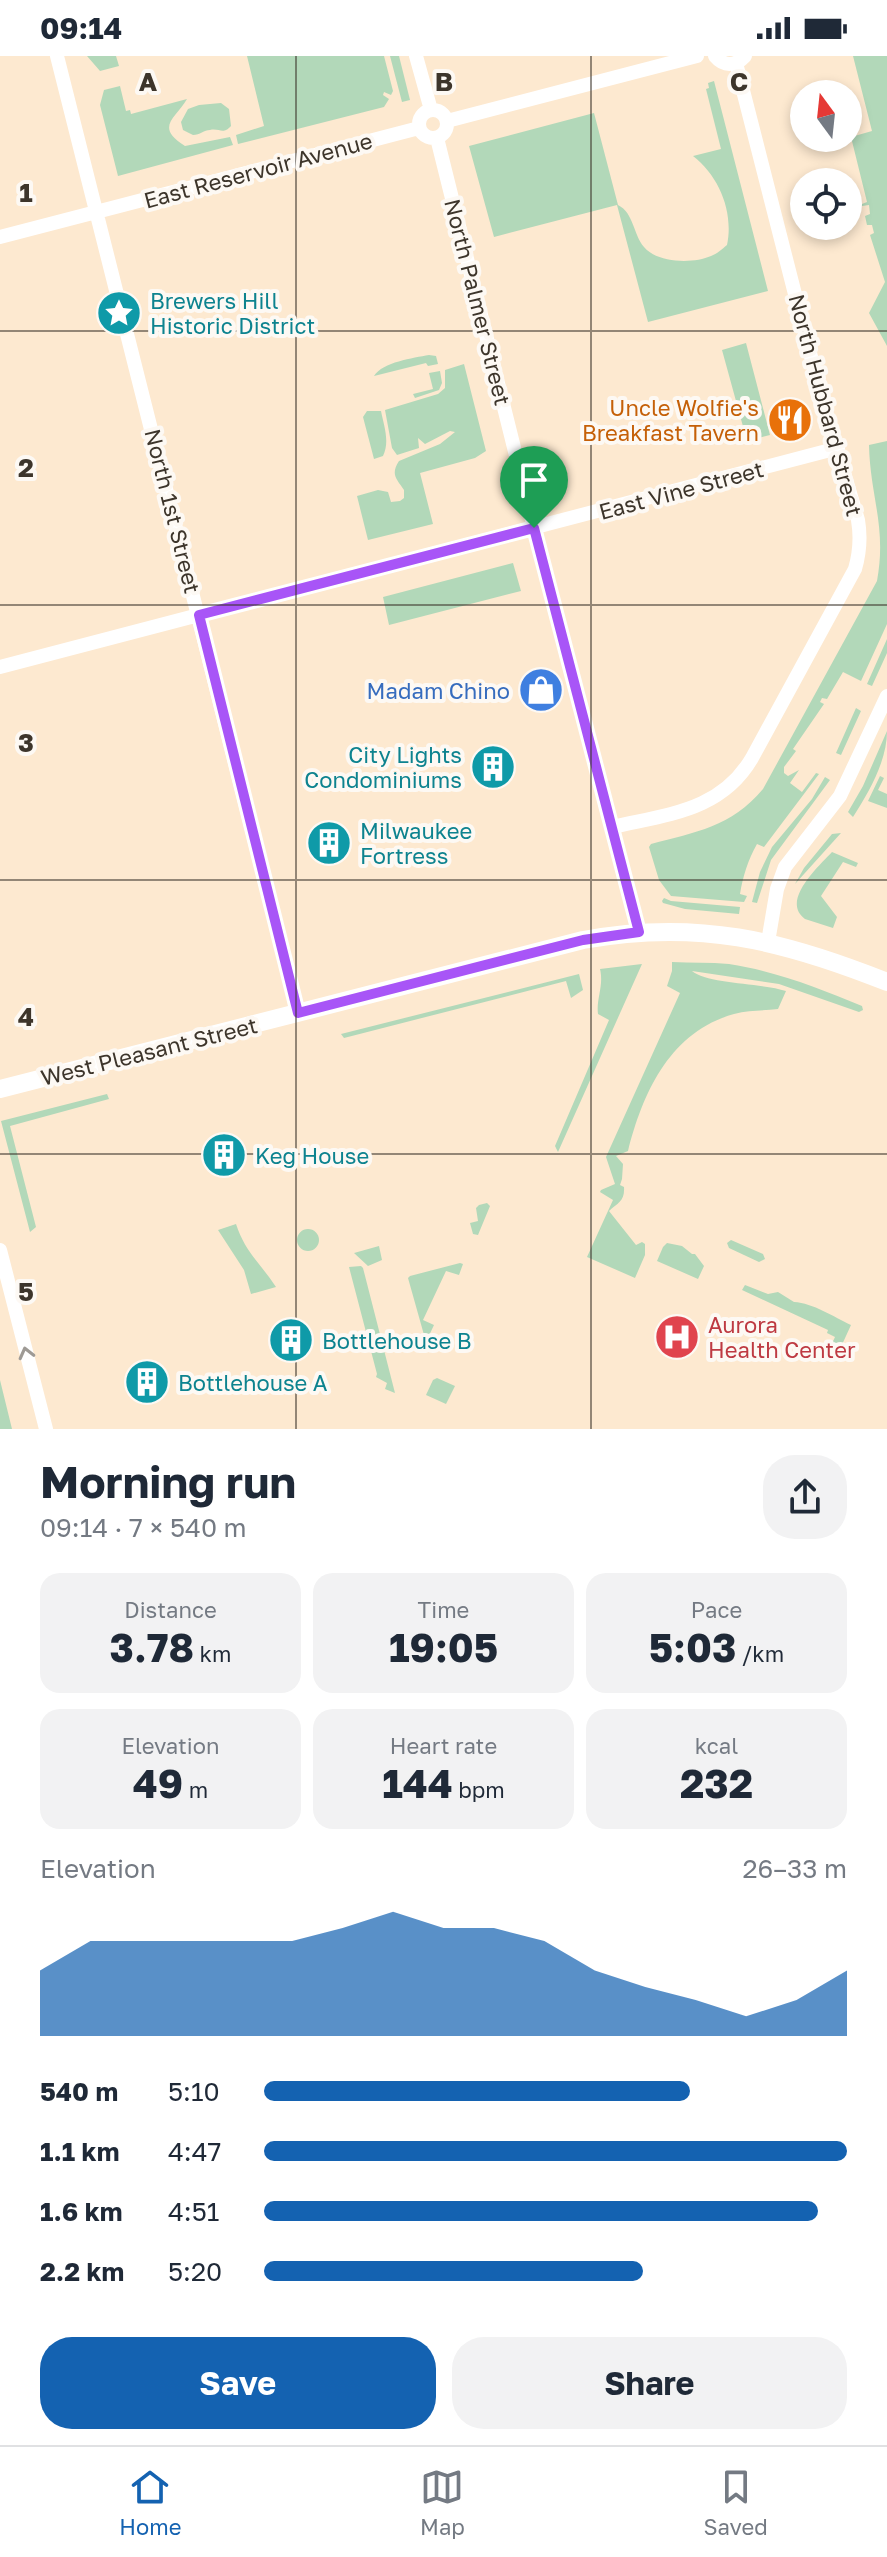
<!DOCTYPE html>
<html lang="en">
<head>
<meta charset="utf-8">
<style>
  body { margin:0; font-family:"Golos Text",sans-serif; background:#f2f2f3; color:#1f2937; height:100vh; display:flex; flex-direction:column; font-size:30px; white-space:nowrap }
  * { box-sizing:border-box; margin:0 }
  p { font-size:26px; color:#747a83 }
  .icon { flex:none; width:44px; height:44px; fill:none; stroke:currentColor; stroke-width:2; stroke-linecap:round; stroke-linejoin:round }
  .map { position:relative; height:1373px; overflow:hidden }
  .details { display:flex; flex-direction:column; background:#fff; flex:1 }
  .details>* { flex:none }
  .needle { width:52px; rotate:345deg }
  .fabs { position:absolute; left:790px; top:24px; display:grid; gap:16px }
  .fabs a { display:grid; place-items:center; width:72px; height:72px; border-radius:50%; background:#fff; box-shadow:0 4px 12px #0003; font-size:40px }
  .pin { position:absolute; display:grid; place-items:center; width:68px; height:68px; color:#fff; margin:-82px -34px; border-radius:50% 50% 50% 0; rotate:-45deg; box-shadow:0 0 8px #0007 }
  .pin .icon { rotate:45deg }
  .round { display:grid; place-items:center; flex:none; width:84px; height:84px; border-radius:32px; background:#f2f2f3 }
  .summary { display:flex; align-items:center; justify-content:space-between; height:136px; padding:0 40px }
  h1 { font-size:44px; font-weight:700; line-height:60px }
  .figures { display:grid; grid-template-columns:repeat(3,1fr); gap:12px; height:136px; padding:8px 40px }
  .figures div { display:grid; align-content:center; border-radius:20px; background:#f2f2f3; text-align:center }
  .figures b { font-size:40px; font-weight:700 }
  .figures small { font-size:22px; font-weight:400 }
  .figures p { font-size:22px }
  .chart { height:224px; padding:16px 40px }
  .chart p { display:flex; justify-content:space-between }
  .chart svg { width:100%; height:144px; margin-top:8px; fill:#1462b1; opacity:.7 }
  .primary-button { display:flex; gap:16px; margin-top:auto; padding:16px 40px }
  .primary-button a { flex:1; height:92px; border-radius:32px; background:#1462b1; color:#fff; font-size:32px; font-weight:700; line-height:92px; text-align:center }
  .primary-button a+a { background:#f2f2f3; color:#1f2937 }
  ul { padding:0 40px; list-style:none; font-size:26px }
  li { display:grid; grid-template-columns:128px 96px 1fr; align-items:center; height:60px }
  li i { height:20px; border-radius:10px; background:#1462b1 }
  .status { display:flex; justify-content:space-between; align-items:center; height:56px; padding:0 40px; background:#fff; direction:ltr }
  .status svg { height:22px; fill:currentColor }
  .menu { display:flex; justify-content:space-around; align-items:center; height:112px; border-top:2px solid #e0e1e3; background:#fff; font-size:22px; color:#747a83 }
  .menu a { display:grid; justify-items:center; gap:4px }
  .menu .active { color:#1462b1 }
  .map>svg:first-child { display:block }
  .green { fill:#b2d8b9 }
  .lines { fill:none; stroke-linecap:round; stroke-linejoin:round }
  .minor { stroke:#fff; stroke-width:14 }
  .tertiary { stroke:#fff; stroke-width:18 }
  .oneway { stroke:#9e9a95 }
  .route-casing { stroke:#fff; stroke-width:16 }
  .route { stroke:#a855f7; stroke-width:10 }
  .grid { fill:none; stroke:#3d352b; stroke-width:2; stroke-opacity:0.55 }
  .labels { text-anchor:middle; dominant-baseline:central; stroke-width:8; stroke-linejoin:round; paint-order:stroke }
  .street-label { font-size:22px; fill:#3d352b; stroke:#fdf9f4 }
  .culture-label { font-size:22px; fill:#0d838f; stroke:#fdf9f4; text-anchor:start }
  .food-label { font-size:22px; fill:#c56008; stroke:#fdf9f4; text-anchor:end }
  .shop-label { font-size:22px; fill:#366cbe; stroke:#fdf9f4; text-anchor:end }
  .health-label { font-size:22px; fill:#be3a42; stroke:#fdf9f4; text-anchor:start }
  .grid-label { font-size:26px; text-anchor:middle; font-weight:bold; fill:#3d352b; stroke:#fdf9f4; stroke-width:8; stroke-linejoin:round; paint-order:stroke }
</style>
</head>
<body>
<div class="status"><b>09:14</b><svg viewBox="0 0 49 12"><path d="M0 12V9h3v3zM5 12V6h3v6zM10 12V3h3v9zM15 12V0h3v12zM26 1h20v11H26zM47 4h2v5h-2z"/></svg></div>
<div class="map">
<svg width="887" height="1373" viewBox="0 0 887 1373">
  <rect width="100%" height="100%" fill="#fde9d0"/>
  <path class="green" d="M87 0H116L119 10 100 15Z
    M247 0H384L393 35 391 39 384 36 383 39 389 43 384 51 238 88 236 79 264 70Z
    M390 0H399L410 44 402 46Z
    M853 0H887V290L869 257 885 226 870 179 874 177 872 169H867L865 160 870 158 869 149 862 150V148L867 146 851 81 872 75Z
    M714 25 768 235 648 266 617 149 494 181 469 90 594 57 618 149C634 157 633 178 644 191 657 207 693 208 711 200 717 198 722 193 727 189 734 156 719 120 693 100L721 93 706 33 709 32 708 27Z
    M120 30 126 55 130 54 131 58 187 43C176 62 154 71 185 90L230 81 233 89 118 120 100 49 104 34Z
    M221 47 229 53 231 70C223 79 220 72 210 74 204 74 200 79 193 79L183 74 181 66 188 53 199 49Z
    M746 287 770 379 747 385 722 294Z
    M429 299 436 300 438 308 428 310 426 307 374 320C383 306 413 302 429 299Z
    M464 308 486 395 475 402 420 417 433 468 368 484 357 440 378 434 388 436 391 446 400 445 404 442V434C397 423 390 419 399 405L440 388 455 376 450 375 425 388 418 382 419 392 397 399 392 392 385 354 438 338 445 332V314Z
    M440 315 442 327 439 334 415 342 413 338 433 333 429 317Z
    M367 355H381C384 370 390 386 383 400L374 403 363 361Z
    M887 385V568L861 625 843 616 827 643 822 642 820 646 824 648 793 693 796 695 784 711V717L788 720 799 714 790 727 802 736 816 717 819 718 764 791 757 788C748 804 743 820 740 838L747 840 744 846 671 840 659 824 649 791 651 788C696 776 731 771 763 733L877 525C887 471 870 440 869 389Z
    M513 507 521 535 389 569 383 541Z
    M887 583V597L872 630 867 628Z
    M856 652 861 655 841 699 836 697Z
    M887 675C887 705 869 736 853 761L848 756 863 730Z
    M880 720 884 722 878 734 887 738V752L868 745Z
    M825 721 830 724 771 804 757 847 752 846 760 816 772 791 812 743Z
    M841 777 795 828 804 812 832 778Z
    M832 796 858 807 856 811 843 806 821 840 837 861 833 872 805 863C780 845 819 810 832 796Z
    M664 842 671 845 740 851 739 858 685 853 663 847 662 845Z
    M672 906C691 907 710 906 729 908 775 915 819 932 862 950L863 954 859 956 779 928 692 915C707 928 762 927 786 935L778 953C763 955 749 954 734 958 670 976 643 1036 628 1095L616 1100 623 1108 622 1123 620 1129 624 1131C625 1145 618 1147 609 1155L636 1189 642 1186 645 1188V1199L635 1222 587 1201 613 1144 600 1136 601 1134 615 1128 606 1101 680 937 667 930 672 915Z
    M642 908 558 1096 555 1090 609 964 598 958C596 943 604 930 600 913Z
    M579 918 583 934 571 942 566 925 344 982 341 978Z
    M107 1038 109 1043 10 1070 36 1171 30 1176 1 1065Z
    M487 1147 490 1150 478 1179 473 1178 470 1167 478 1165 476 1152 479 1149Z
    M236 1168C245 1196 261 1208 276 1231L251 1238 244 1214 218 1174Z
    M297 1184a11 11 0 1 1 22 0a11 11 0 1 1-22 0Z
    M731 1184 763 1198 765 1203 759 1206 729 1192 727 1187Z
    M667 1187 682 1190 692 1198H695L704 1210 698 1223 657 1205 663 1191Z
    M379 1190 382 1204 368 1210 354 1197Z
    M460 1207 463 1208 459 1219 446 1215 423 1264 434 1269 426 1286 408 1222 410 1220Z
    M361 1210 363 1212 395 1337 385 1333 387 1327 376 1321 377 1318 349 1211Z
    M745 1229 768 1238 778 1236 794 1246C813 1247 834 1261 851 1269L835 1304C826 1299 831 1289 835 1281L827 1277 828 1274 742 1234Z
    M437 1322 455 1330 446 1348 426 1339 433 1324Z
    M0 1324 12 1373H0Z"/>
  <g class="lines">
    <path class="minor" d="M57 0 298 957
      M416 0 431 54
      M715 0C724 11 736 10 745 0
      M419 68a14 14 0 1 1 28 0a14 14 0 1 1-28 0Z
      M447 65 697 0
      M437 82 534 472 639 876
      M0 181 419 72
      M0 611 838 392
      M613 771C668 758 721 755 752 702L855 513C860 496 861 482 858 464L820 336 736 7
      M768 886 777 833 785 811 840 740 887 640
      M0 1194 46 1373"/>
    <path class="tertiary" d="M0 1033 583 884C696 863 782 884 887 926"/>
  </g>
  <defs><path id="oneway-chevron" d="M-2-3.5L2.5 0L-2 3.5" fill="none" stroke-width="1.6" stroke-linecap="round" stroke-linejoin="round" transform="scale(2)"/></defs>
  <use class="oneway" href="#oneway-chevron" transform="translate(26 1297) rotate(-104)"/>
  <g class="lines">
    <g class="route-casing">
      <path id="route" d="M534 472 639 876 583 884 298 957 199 559Z"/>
    </g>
    <use href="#route" class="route"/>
  </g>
  <path class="grid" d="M296 0V1373M591 0V1373M0 275H887M0 549H887M0 824H887M0 1098H887"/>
  <defs>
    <g id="sight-disc" transform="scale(2.3)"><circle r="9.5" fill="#0f9aa8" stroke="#fdf9f4"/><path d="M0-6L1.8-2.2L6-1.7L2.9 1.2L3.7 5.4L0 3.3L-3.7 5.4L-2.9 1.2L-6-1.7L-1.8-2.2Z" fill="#fff"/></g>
    <g id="restaurant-disc" transform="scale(2.3)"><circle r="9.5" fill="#e8710a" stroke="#fdf9f4"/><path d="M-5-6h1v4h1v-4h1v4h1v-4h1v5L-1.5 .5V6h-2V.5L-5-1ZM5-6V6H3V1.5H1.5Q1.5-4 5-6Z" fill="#fff"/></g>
    <g id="shop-disc" transform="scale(2.3)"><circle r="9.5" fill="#3f7fe0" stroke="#fdf9f4"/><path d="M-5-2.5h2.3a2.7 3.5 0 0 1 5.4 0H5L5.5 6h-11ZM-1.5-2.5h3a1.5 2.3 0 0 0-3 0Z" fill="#fff"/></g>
    <g id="building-disc" transform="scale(2.3)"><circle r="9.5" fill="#0f9aa8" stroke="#fdf9f4"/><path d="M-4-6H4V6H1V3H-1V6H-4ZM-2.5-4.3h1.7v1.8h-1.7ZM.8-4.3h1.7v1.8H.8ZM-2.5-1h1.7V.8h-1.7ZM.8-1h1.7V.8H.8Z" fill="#fff"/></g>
    <g id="hospital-disc" transform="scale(2.3)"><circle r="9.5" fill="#e0444e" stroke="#fdf9f4"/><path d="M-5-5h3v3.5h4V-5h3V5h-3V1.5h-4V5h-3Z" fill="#fff"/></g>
  </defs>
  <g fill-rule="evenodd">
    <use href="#sight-disc" x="119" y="257"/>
    <use href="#restaurant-disc" x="790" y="364"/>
    <use href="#shop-disc" x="541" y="634"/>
    <use href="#building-disc" x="493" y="711"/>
    <use href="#building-disc" x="329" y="787"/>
    <use href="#building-disc" x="224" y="1099"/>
    <use href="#hospital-disc" x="677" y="1281"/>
    <use href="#building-disc" x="291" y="1284"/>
    <use href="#building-disc" x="147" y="1326"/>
  </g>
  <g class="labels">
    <g class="street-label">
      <text transform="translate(258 114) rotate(-15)">East Reservoir Avenue</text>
      <text transform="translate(478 246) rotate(76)">North Palmer Street</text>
      <text transform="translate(826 349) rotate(75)">North Hubbard Street</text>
      <text transform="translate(681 434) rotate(-15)">East Vine Street</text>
      <text transform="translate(173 455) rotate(76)">North 1st Street</text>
      <text transform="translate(149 995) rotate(-14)">West Pleasant Street</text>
    </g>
    <g class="culture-label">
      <text x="150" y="244">Brewers Hill<tspan x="150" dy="25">Historic District</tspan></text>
      <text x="462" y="698" text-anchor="end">City Lights<tspan x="462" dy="25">Condominiums</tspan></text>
      <text x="360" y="774">Milwaukee<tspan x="360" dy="25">Fortress</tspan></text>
      <text x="255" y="1099">Keg House</text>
      <text x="322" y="1284">Bottlehouse B</text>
      <text x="178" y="1326">Bottlehouse A</text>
    </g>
    <g class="food-label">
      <text x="759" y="351">Uncle Wolfie's<tspan x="759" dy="25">Breakfast Tavern</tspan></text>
    </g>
    <g class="shop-label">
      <text x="510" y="634">Madam Chino</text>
    </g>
    <g class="health-label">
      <text x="708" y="1268">Aurora<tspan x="708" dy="25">Health Center</tspan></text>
    </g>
  </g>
  <g class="grid-label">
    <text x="148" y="35">A</text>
    <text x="444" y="35">B</text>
    <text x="739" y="35">C</text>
    <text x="26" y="146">1</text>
    <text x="26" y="421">2</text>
    <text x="26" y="696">3</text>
    <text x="26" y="970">4</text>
    <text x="26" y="1245">5</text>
  </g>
</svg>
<div class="fabs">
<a><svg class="needle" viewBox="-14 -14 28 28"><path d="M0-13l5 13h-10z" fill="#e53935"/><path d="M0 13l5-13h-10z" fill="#747a83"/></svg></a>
<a><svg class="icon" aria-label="locate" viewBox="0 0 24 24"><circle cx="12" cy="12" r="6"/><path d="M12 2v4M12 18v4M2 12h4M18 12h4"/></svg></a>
</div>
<div class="pin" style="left:534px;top:472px;background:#1e9e55"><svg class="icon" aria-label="arrive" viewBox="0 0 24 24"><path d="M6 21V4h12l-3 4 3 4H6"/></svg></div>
</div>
<section class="details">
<div class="summary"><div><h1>Morning run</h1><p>09:14 · 7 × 540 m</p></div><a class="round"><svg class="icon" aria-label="share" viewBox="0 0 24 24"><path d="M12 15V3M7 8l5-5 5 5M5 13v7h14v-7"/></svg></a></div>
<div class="figures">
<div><p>Distance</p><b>3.78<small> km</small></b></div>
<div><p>Time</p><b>19:05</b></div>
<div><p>Pace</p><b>5:03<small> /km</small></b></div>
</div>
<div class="figures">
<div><p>Elevation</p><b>49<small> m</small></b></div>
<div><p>Heart rate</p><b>144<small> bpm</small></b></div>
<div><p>kcal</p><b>232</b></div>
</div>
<div class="chart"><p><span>Elevation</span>26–33 m</p>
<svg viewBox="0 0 160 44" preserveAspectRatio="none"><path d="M0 44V24L10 15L20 15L30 15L40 15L50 15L60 11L70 6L80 11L90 11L100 15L110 24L120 29L130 33L140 38L150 33L160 24V44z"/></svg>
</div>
<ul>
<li><b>540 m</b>5:10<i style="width:73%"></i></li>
<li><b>1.1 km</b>4:47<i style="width:100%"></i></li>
<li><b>1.6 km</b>4:51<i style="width:95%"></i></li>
<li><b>2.2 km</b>5:20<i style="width:65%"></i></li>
</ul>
<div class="primary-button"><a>Save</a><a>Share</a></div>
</section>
<nav class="menu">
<a class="active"><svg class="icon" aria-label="home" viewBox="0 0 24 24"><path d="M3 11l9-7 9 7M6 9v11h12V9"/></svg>Home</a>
<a><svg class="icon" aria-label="map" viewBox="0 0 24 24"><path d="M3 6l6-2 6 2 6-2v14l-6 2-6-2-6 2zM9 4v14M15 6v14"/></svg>Map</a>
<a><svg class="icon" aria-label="saved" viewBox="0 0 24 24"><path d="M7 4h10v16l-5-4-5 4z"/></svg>Saved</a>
</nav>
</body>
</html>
